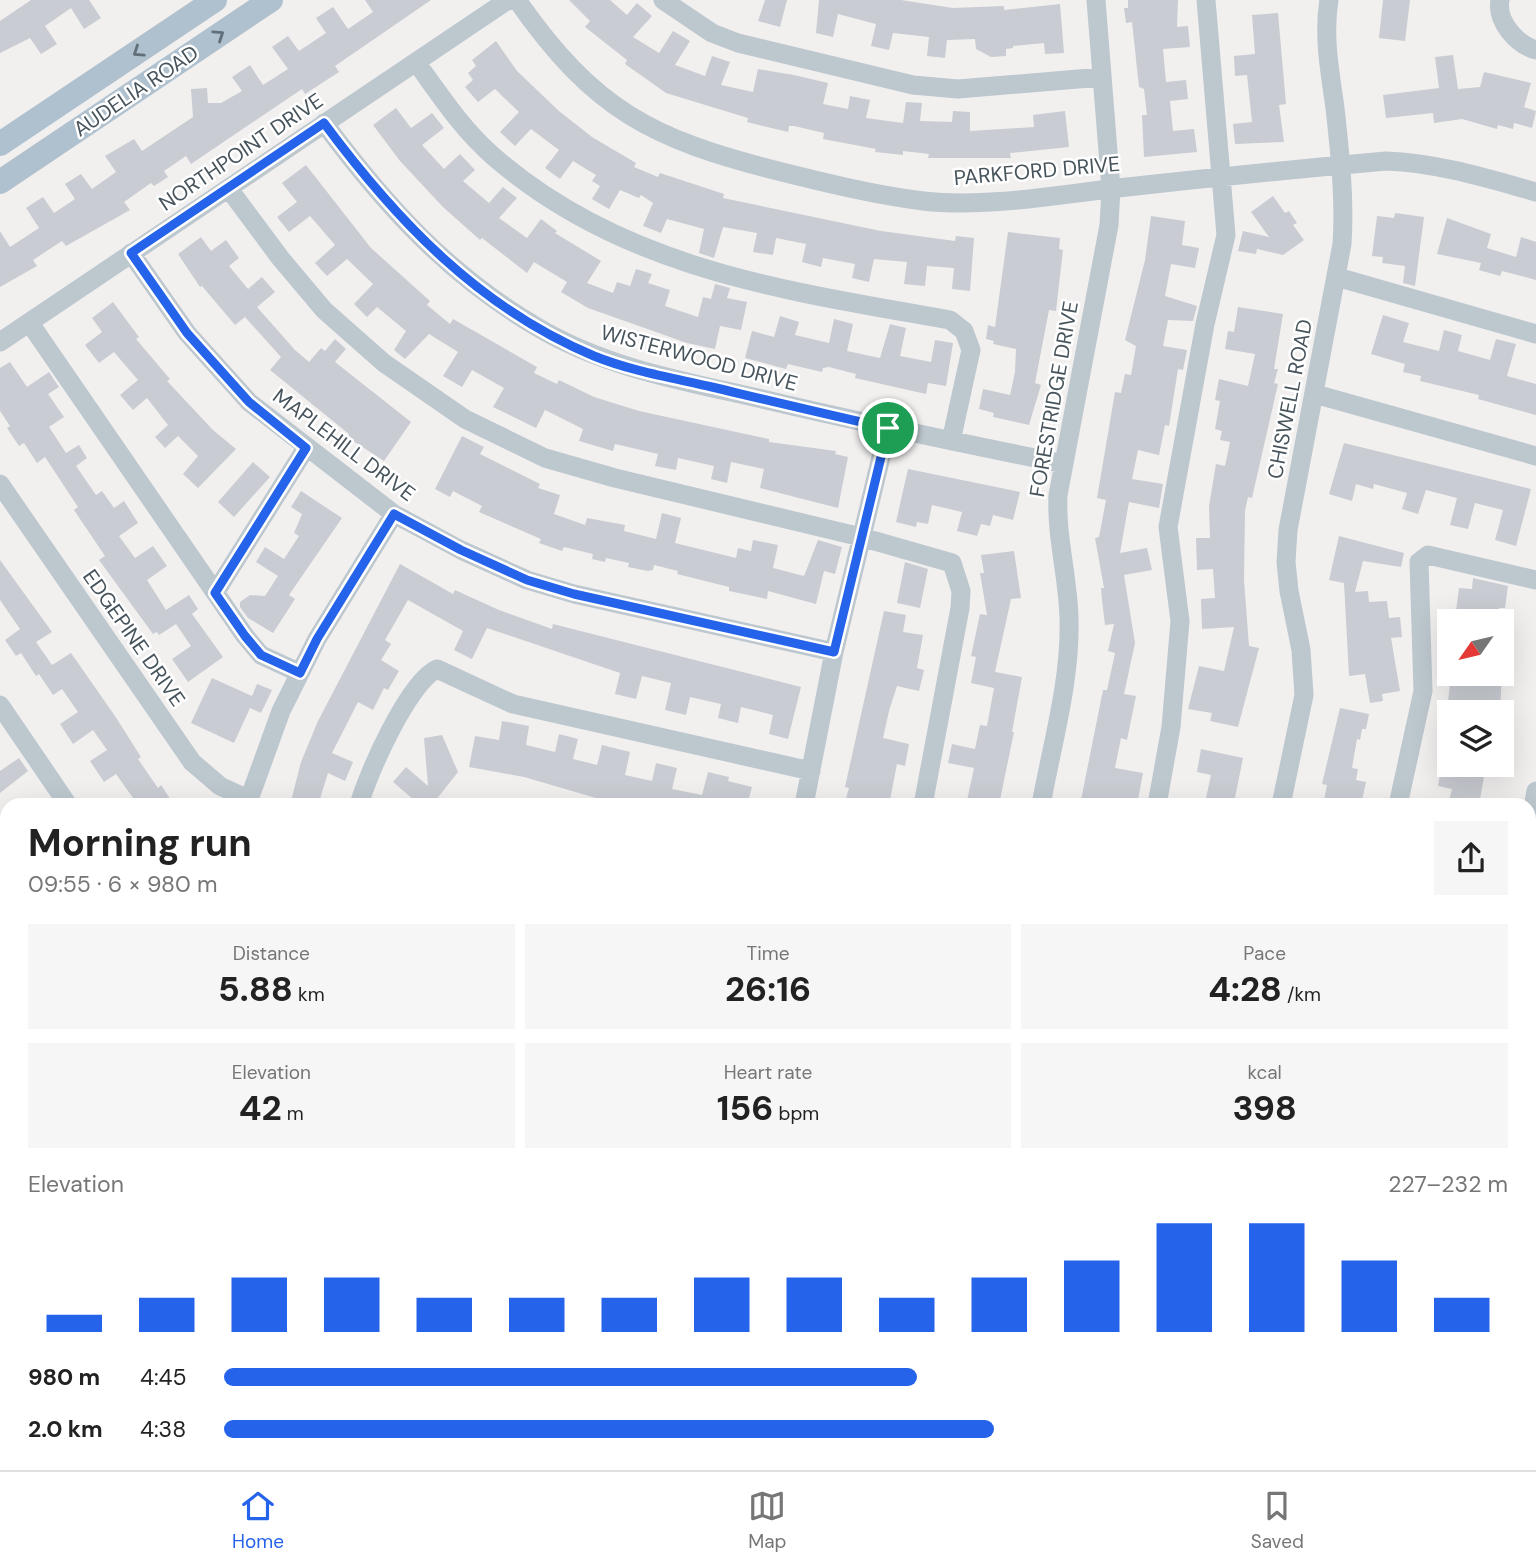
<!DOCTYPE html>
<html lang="en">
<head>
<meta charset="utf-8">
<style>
  body { margin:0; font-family:"DM Sans",sans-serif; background:#f6f6f6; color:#222; height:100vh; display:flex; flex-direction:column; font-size:26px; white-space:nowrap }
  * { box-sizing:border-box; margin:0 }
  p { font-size:23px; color:#767676 }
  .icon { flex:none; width:38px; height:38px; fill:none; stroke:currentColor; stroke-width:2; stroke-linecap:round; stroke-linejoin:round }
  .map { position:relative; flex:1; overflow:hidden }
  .drawer { position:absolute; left:0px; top:798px; width:1536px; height:672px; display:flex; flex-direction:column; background:#fff; border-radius:21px 21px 0 0; box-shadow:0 7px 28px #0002 }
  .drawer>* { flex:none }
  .needle { width:46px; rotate:236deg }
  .controls { position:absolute; left:1437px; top:609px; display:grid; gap:14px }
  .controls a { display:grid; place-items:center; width:77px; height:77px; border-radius:0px; background:#fff; box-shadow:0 7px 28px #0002; font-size:35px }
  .pin { position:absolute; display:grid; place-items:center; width:60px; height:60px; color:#fff; margin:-30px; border:4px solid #fff; border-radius:50%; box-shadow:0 2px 7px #0007 }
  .round { display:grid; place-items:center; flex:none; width:74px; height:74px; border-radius:0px; background:#f6f6f6 }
  .summary { display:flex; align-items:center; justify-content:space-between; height:119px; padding:0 28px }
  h1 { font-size:38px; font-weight:700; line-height:52px }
  .metrics { display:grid; grid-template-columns:repeat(3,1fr); gap:10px; height:119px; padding:7px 28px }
  .metrics div { display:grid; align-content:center; border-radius:0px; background:#f6f6f6; text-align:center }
  .metrics b { font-size:35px; font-weight:700 }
  .metrics small { font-size:19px; font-weight:400 }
  .metrics p { font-size:19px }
  .chart { height:196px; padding:14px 28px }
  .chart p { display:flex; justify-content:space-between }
  .chart svg { width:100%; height:126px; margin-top:7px; stroke:#2563eb; stroke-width:6 }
  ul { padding:0 28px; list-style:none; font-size:23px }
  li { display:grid; grid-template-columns:112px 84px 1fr; align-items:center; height:52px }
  li i { height:18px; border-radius:9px; background:#2563eb }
  .dock { display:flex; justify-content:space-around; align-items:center; height:98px; border-top:2px solid #e0e0e0; background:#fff; font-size:19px; color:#767676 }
  .dock a { display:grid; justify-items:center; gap:4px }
  .dock .on { color:#2563eb }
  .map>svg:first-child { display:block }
  .education { fill:#e3e0e1 }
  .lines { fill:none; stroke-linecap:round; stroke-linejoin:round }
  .stream { stroke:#8bdeec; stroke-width:4.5 }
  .building { fill:#c9ccd2 }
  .minor { stroke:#bdc7ce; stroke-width:19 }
  .major { stroke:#afc0ce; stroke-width:24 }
  .oneway { stroke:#616f78 }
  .route-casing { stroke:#fff; stroke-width:14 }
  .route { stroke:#2563eb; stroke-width:9 }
  .labels { text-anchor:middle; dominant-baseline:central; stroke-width:5; stroke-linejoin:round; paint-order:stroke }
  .street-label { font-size:21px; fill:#47545c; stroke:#fff }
</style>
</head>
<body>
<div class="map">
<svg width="1536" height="1470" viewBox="0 0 1536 1470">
  <rect width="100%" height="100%" fill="#f2efef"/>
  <path class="education" d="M1012 1463H1120L1119 1470H1041Z"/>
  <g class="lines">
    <path class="stream" d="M0 1151 7 1161
      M964 1463 994 1470"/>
  </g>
  <path class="building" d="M31 0H89L101 18 84 29 71 8 45 26 57 44 41 54 30 38 0 53V21Z
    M365 0H431L335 66 339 72 305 94 302 89 191 164 186 156 164 171 168 177 154 186 151 183 124 202 130 210 66 246 62 241 33 260 37 266 0 287V231L10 247 39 228 26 208 43 197 54 213 75 199 65 184 81 174 92 189 116 172 105 156 134 139 142 151 193 117 191 89 207 88 208 103H221L242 91 232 77 250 65 263 85 288 69 272 47 288 36 299 51 326 33 316 18 333 7 348 29 373 12Z
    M569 0H610L627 15 637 3 652 16 633 37 659 53 673 31 690 41 675 65 705 76 712 56 730 62 721 85 753 92 758 69 794 75 828 83 823 104 848 109 850 96 870 100 866 118 903 123 906 102 922 103 920 121 952 122 953 111 970 112V131L1034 127 1033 115 1065 111 1069 147 1010 153 1011 158H928L929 154 903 151V155L875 152 876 149 823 139 824 133 794 126H789L788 132 747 122 748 118 666 93 625 64 627 60 585 27 590 21Z
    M765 0H787L780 27 758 21Z
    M819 0H901L953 8 1004 6V10L1060 4 1064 53 1045 54 1044 43 1013 46V48L1006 49V56L991 57 976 49 975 39 947 40 945 58 927 56 929 37 893 33 889 50 871 46 876 24 838 14 833 37 816 33Z
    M1128 0H1178L1177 27 1188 26 1190 47 1163 49 1166 82 1186 80 1188 99 1170 101 1173 131 1194 129 1197 152 1144 157 1142 115H1147L1144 89 1139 87 1132 22 1126 23 1124 8H1128Z
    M1383 0H1410L1405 41 1379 38Z
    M1278 13 1286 104 1279 105 1284 142 1235 144 1233 124 1252 122 1247 75 1235 76 1234 56 1255 54 1252 15Z
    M496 41 517 71 559 111 592 137 636 163 634 167 658 177 660 173 724 194 723 198 881 231 955 241 956 236 974 238 970 291 952 289 954 268 927 266 925 286 904 284 907 262 874 259 869 282 852 278 855 264 823 258 821 267 802 262 806 244 776 238 773 255 753 252 757 233 723 227 714 258 699 253 704 229 667 219 661 233 643 226 653 203 641 195 639 198 620 190 609 209 592 199 600 186 592 181 596 175 573 161 560 179 545 168 559 150 531 129 515 146 500 132 519 112 495 89 478 102 465 87 473 80 468 73 476 66 472 60Z
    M1453 55 1458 89 1480 87 1484 72 1531 83 1524 107 1536 111 1532 128 1514 123 1513 129 1498 125 1497 129 1462 119 1434 123 1433 113 1386 118 1383 95 1439 88 1435 57Z
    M396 108 411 128 432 113 444 128 422 145 444 169 460 154 475 170 463 181 489 203 503 187 517 198 499 218 527 238 541 219 557 231 555 233 601 261 587 283 613 293 617 282 630 286 636 269 652 274 648 283 670 290 665 306 698 317 703 297 711 299 715 284 730 288 727 298 747 302 741 330 720 326 715 349 687 343 588 308 561 292 567 282 534 262 527 273 482 238 480 240 443 207 400 161 373 125Z
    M306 165 371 248 430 301 427 305 450 324 453 319 537 367 534 373 557 384 559 380 594 397 639 411 769 439V442L836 451 835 454 848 457 838 508 760 488 764 469 731 462 727 483 711 479 714 466 678 458 676 470 655 466 658 454 615 444 613 451 579 441 583 429 545 410 536 428 493 407 504 388 472 370 462 387 443 376 458 352 429 334 405 359 394 350 406 331 377 307 367 317 354 304 373 284 347 259 327 276 315 263 335 245 310 216 289 232 277 217 297 202 282 183Z
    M1273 196 1285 213 1289 211 1297 223 1293 225 1304 240 1283 255 1257 249 1256 254 1238 251 1243 231 1269 237 1251 212Z
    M1395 213 1424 217 1415 286 1403 283 1405 266 1382 263 1383 257 1372 256 1377 216 1394 218Z
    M1151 216 1185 221 1182 245 1199 248 1195 268 1171 264 1165 296 1197 306 1193 321 1168 320 1163 346 1187 350 1183 370 1178 369 1169 426 1165 425 1159 455 1138 450 1132 479 1163 484 1159 508 1129 502 1120 553 1147 548 1152 570 1124 575 1135 643 1124 694 1136 696 1127 740 1121 738 1115 768 1143 773 1137 805H1080L1103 690H1107L1115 653 1108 651 1114 624 1105 625 1102 600 1101 588H1104L1095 538 1099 537 1106 500 1097 498 1115 392 1121 393 1125 374 1131 375 1136 346 1125 340 1145 260Z
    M1447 218 1491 234 1487 248 1516 257 1521 237 1536 242V280L1502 271 1500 276 1479 270 1481 263 1437 254Z
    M1008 232 1060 238 1059 249 1063 250 1056 311 1049 310 1035 383 1041 385 1029 425 993 417 994 413 979 409 983 389 1010 395 1015 372 1016 349 993 344 994 341 986 339 988 325 995 327Z
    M201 237 211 251 226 240 239 258 229 266 248 289 262 277 275 292 257 307 295 350 309 362 321 348 325 351 335 339 346 349 335 362 411 422 384 461 347 437 349 434 270 370 281 357 245 317 235 325 202 286 200 287 178 254Z
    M113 302 139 337 136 339 170 379 167 381 213 430 236 449 198 488 183 474 198 456 178 436 165 448 155 437 168 425 147 398 133 410 120 395 138 380 114 352 99 363 85 345 102 332 92 318Z
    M1238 307 1283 314 1274 369H1278L1274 383 1278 384 1252 498 1248 497 1245 511 1244 580 1249 646 1259 648 1238 727 1210 721 1212 713 1188 709 1199 666 1224 671 1234 627 1202 629 1201 599 1215 598 1213 569 1197 570 1196 538H1210L1209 506 1216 464 1225 466 1230 442 1220 440 1222 431 1215 429 1220 401 1215 400 1219 379 1248 386 1255 354 1225 349 1228 331 1234 332Z
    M1383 315 1409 323 1403 342 1439 351 1444 330 1462 335 1458 351 1490 360 1496 339 1516 344 1507 376 1536 384V415L1478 399 1479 395 1420 381 1421 376 1403 372 1405 364 1371 354Z
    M780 316 799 322 795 335 829 343 834 319 853 324 847 351 880 358 890 324 906 328 900 356 931 362 935 340 953 343 946 386 928 383 926 394 855 378 856 374 829 367 823 368 822 372 788 364 786 369 745 358 752 331 774 337Z
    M10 362 27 387 49 372 59 387 48 394 64 417 49 427 66 453 79 445 87 458 76 466 96 495 102 491 114 508 124 501 138 523 119 536 135 558 153 546 167 566 147 580 166 610 189 595 198 609 192 614 223 657 188 682 172 659 191 646 176 624 159 635 157 632 153 634 99 560 105 556 74 510 78 507 45 457 37 463 24 443 19 446 7 428 10 426 0 411V368Z
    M462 436 484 447 480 454 540 484 538 488 560 495 554 514 585 525 587 518 625 525 624 531 656 539 662 513 681 518 675 543 736 558 738 548 751 551 753 540 778 545 773 568 804 576 818 540 842 547 835 574 824 571 816 604 768 591 767 599 729 591V587L677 574 678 571 654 565 653 570 648 571 628 567 629 563 606 558 605 562 592 559 593 554 564 547 562 551 539 543 541 539 479 512 482 506 453 491 450 497 435 489Z
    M1344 443 1531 489 1516 546 1495 540 1503 510 1475 503 1468 529 1450 525 1457 498 1426 490 1418 514 1402 509 1407 493 1374 484 1373 489 1356 484 1352 501 1329 494Z
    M253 462 270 477 234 517 218 502Z
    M908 469 1020 492 1013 520 993 515 990 526 981 524 977 536 957 531 962 512 932 505 928 524 917 522 916 527 896 522Z
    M301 491 342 518 289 595 295 599 273 633 248 618 240 607V602L250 595 265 596 278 576 256 562 265 547 284 559 299 536 294 533 302 514 291 507Z
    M1339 536 1404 553 1401 567 1363 561 1355 592 1368 591 1369 602 1387 601 1389 618 1400 617 1402 637 1391 638 1400 691 1382 694 1383 701 1370 703 1365 674 1349 676 1344 583 1329 580Z
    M1014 551 1021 598 1011 599 995 672 1022 677 1012 732H1014L999 805H966L974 768 948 763 952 744 975 749 980 725 987 726 994 688 971 683 976 657 971 656 980 614 987 615 980 573H984L981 555Z
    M0 560 52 632 36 642 52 665 71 653 115 716 141 757 138 759 158 788 161 785 171 800 165 805H138L116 774 104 782 90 761 107 750 93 730 73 744 60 724 78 712 62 689 53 695 39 674 36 676 21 653 16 656 5 640 20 629 0 600Z
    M905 562 928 569 920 608 897 603Z
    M400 564 453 594 455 590 499 610 552 629 553 624 801 687 788 739 769 734 773 715 741 707 738 723 718 718 721 704 690 697 686 715 665 710 671 683 642 676 636 699 615 694 620 673 487 628 472 659 454 650 463 631 408 600 385 640 391 644 381 660 399 671 388 690 384 688 373 710 358 702 332 753 353 762 345 781 328 773 318 805H290L301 762 318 721Z
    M1473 578 1508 586 1505 608H1499L1500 621 1455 619 1459 588 1472 589Z
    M884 611 906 615 903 632 923 635 917 668 924 670 919 691 897 686 889 711 883 738 909 744 905 766 897 764 889 805H849L845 802 849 788 845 787Z
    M1475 674H1502L1500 712H1447L1450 683 1475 685Z
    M212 678 252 696 257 684 272 690 261 713 250 708 234 743 191 723Z
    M1340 708 1369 714 1366 729H1362L1360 740 1357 739 1352 768 1358 769 1356 780 1366 782 1361 805H1323L1327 785 1322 784Z
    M502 721 529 726 526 745 555 752 559 734 578 739 573 759 597 765 602 745 630 752 625 775 652 781 656 763 677 768 672 789 702 795 708 772 729 777 728 781 752 787 747 805H620L524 777 469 767 475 736 499 740Z
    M442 735 458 772 432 805H420L393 782 406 767 428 786 424 738Z
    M1201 749 1243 758 1234 803 1206 798 1211 775 1197 772Z
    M19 758 28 771 0 793V771Z
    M1457 765H1486L1479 805H1448L1452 789 1438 786 1441 768 1456 770Z"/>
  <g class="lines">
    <path class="minor" d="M517 0C594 110 651 139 778 171 826 183 875 195 923 201 987 208 1055 195 1118 188 1207 178 1297 169 1386 161 1438 163 1486 178 1536 192
      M663 0 712 33 738 43 913 85 958 89 1102 77
      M1500 0C1496 21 1516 44 1536 50
      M416 62C440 95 462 129 493 156 622 269 787 291 950 320L964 331 971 350 951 441
      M324 123C385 205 447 274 537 327 604 367 682 381 758 398 859 422 961 443 1064 464
      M229 189 281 259 324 310 384 363 465 419 545 458 615 478 861 537 952 563 961 591 960 608 923 805
      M131 253 187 333 249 402 394 514 461 550 527 580 574 594 834 652
      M1337 277 1536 334
      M29 322 245 636 261 655 300 673
      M0 342 508 0
      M1315 394 1536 456
      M0 484 192 762 220 786 248 799
      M215 593 306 448
      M0 705 68 805
      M247 805 281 711 317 639 394 514
      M359 805C367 775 409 681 437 669L513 704 811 771
      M804 805 834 652 888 428
      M1041 805C1052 744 1071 680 1069 618 1068 576 1056 537 1058 495L1109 225 1111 189 1096 0
      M1157 805 1171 727 1180 621 1168 527 1205 324 1226 235 1206 0
      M1281 805 1304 695 1301 650 1289 591 1286 562 1288 530 1342 244C1345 198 1340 154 1335 108 1330 72 1323 36 1329 0
      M1398 805 1423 691 1419 562 1428 555 1536 580
      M1530 824 1536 791
      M0 910 7 920
      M0 1127 7 1137
      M0 1188 7 1198
      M1530 1349 1536 1350
      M0 1364 7 1369
      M0 1398 7 1386
      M374 1463 404 1470
      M865 1463 895 1470
      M1530 1463 1536 1464
      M95 1470 97 1463
      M212 1470 214 1463
      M1140 1470 1142 1463"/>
    <path class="major" d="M0 144 215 0
      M0 182 271 0"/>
  </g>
  <defs><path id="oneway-chevron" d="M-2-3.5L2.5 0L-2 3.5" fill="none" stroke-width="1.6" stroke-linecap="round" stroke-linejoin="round" transform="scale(1.75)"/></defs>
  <g class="oneway">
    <use href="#oneway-chevron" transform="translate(219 35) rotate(-34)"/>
    <use href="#oneway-chevron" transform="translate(138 52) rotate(146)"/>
  </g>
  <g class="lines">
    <g class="route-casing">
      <path id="route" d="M324 123C396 220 479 308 594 356 631 371 673 378 712 387 771 401 829 415 888 428L834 652 574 594 527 580 461 550 394 514 317 639 300 673 261 655 245 636 215 593 306 448 249 402 187 333 131 253Z"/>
    </g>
    <use href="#route" class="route"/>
  </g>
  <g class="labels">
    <g class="street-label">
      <text transform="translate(136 91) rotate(-34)">AUDELIA ROAD</text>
      <text transform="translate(241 152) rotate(-34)">NORTHPOINT DRIVE</text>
      <text transform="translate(1037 171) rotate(-5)">PARKFORD DRIVE</text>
      <text transform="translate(699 358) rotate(15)">WISTERWOOD DRIVE</text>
      <text transform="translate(1054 399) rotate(-80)">FORESTRIDGE DRIVE</text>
      <text transform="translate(1290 399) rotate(-79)">CHISWELL ROAD</text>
      <text transform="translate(344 445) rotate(37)">MAPLEHILL DRIVE</text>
      <text transform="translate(134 638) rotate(55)">EDGEPINE DRIVE</text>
    </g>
  </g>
</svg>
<div class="controls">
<a><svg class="needle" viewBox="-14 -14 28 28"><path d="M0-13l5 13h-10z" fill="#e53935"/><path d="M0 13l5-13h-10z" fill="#767676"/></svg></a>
<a><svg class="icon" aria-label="layers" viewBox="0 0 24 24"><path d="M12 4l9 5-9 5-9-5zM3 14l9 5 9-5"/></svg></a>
</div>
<div class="pin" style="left:888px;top:428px;background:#1e9e55"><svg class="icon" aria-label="arrive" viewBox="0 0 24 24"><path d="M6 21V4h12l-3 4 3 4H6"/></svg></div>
<section class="drawer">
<div class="summary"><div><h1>Morning run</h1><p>09:55 · 6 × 980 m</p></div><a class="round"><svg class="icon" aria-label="share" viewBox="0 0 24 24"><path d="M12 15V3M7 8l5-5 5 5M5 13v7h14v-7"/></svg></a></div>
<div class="metrics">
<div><p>Distance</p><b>5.88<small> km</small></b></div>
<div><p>Time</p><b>26:16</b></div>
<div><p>Pace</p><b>4:28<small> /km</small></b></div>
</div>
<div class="metrics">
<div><p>Elevation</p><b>42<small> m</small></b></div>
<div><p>Heart rate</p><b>156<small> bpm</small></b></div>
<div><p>kcal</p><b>398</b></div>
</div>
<div class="chart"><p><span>Elevation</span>227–232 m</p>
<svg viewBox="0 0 160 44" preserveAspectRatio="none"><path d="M5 44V38M15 44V32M25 44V25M35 44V25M45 44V32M55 44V32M65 44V32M75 44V25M85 44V25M95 44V32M105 44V25M115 44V19M125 44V6M135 44V6M145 44V19M155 44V32"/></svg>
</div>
<ul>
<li><b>980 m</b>4:45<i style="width:54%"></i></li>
<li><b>2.0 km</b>4:38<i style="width:60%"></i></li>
</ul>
</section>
</div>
<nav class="dock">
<a class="on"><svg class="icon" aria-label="home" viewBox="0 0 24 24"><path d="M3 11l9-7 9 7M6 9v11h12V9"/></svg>Home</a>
<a><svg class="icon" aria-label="map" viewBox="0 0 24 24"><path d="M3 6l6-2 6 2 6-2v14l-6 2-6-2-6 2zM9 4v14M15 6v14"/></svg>Map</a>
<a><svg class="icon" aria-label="saved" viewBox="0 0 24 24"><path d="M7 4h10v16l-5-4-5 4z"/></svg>Saved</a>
</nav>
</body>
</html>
